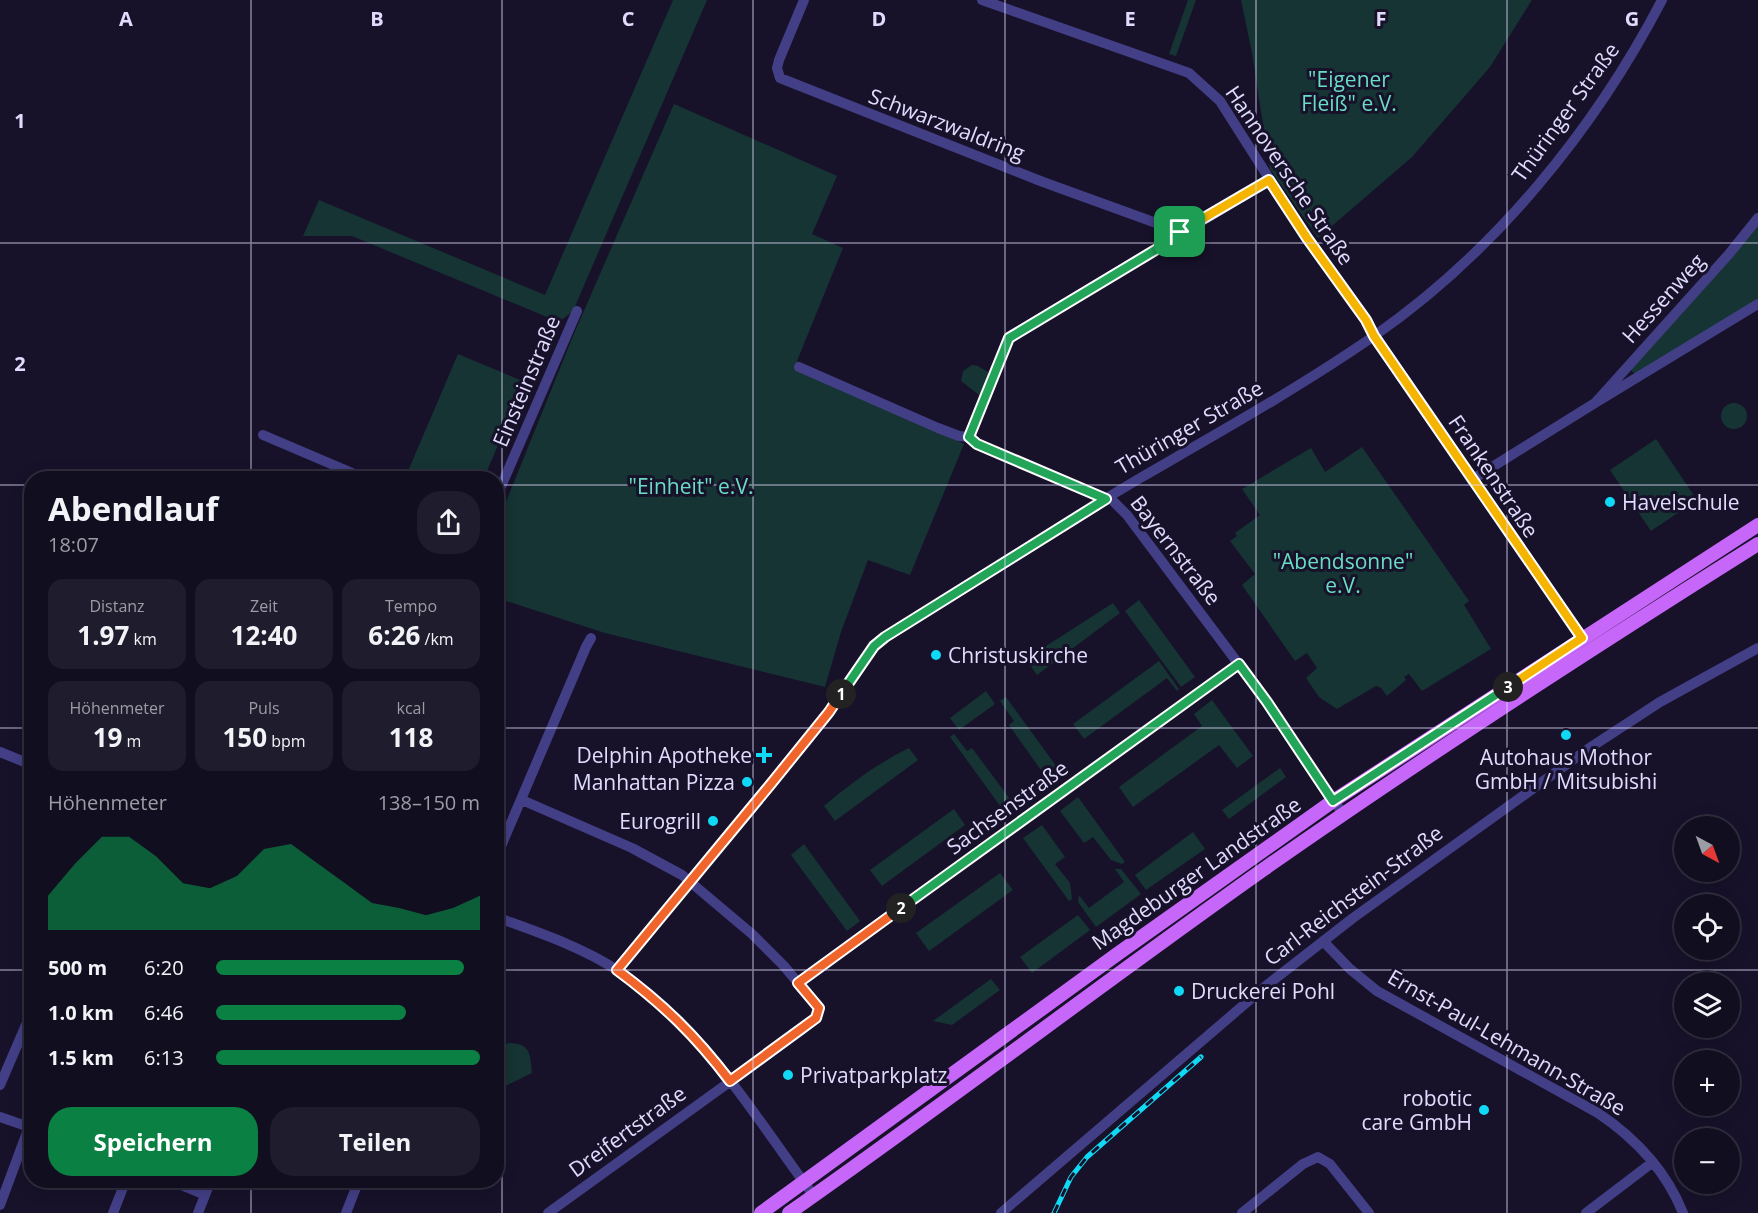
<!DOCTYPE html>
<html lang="de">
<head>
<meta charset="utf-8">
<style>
  body { margin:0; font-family:"Open Sans",sans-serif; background:#1e1c2d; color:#f1f3f6; height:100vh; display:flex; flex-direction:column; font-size:22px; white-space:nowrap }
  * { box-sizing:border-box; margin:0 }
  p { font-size:20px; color:#9c9ca5 }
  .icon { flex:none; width:33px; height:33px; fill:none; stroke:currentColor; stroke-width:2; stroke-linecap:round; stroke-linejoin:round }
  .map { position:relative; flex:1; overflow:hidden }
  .panel { position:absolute; left:24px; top:471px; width:480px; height:717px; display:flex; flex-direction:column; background:#110e20; border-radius:24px; box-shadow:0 3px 15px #0003,0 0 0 2px #302e3e }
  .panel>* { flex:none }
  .needle { width:39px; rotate:139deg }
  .controls { position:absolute; left:1674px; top:816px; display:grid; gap:12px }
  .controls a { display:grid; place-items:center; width:66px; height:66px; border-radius:50%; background:#110e20; box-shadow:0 3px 15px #0003,0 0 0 2px #302e3e; font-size:30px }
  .pin { position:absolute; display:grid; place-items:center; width:51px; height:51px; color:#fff; margin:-26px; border-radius:12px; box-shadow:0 3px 9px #0006 }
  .km { position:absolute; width:30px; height:30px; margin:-15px; border-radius:50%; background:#222; color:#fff; font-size:16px; line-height:30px; text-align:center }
  .round { display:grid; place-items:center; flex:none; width:63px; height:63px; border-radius:24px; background:#1e1c2d }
  .overview { display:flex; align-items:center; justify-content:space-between; height:102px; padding:0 24px }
  h1 { font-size:33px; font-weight:700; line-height:45px }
  .figures { display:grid; grid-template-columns:repeat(3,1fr); gap:9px; height:102px; padding:6px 24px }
  .figures div { display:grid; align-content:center; border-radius:15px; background:#1e1c2d; text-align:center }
  .figures b { font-size:26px; font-weight:700 }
  .figures small { font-size:16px; font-weight:400 }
  .figures p { font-size:16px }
  .chart { height:168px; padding:12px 24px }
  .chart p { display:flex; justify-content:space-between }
  .chart svg { width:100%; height:108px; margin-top:6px; fill:#0b8043; opacity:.7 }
  .button { display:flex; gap:12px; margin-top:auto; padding:12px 24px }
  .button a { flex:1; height:69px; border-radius:24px; background:#0b8043; color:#fff; font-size:24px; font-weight:700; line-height:69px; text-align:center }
  .button a+a { background:#1e1c2d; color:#f1f3f6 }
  ul { padding:0 24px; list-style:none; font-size:20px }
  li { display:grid; grid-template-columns:96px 72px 1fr; align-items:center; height:45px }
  li i { height:15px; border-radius:8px; background:#0b8043 }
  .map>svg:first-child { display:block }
  .green { fill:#153433 }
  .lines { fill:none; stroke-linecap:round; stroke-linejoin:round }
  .minor { stroke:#433f87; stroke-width:10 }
  .major { stroke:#c767f9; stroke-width:14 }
  .rail-casing { stroke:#10d9f6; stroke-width:5 }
  .rail { stroke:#17122a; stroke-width:3; stroke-dasharray:9; stroke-linecap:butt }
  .split-1-casing { stroke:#fff; stroke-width:12 }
  .split-2-casing { stroke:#fff; stroke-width:12 }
  .split-3-casing { stroke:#fff; stroke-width:12 }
  .split-4-casing { stroke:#fff; stroke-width:12 }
  .split-1 { stroke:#22a559; stroke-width:8 }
  .split-2 { stroke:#f0652b; stroke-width:8 }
  .split-3 { stroke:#22a559; stroke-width:8 }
  .split-4 { stroke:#f5b400; stroke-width:8 }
  .grid { fill:none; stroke:#e1dcfe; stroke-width:1.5; stroke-opacity:0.55 }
  .poi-dot { fill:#10d9f6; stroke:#17122a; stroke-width:2 }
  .labels { text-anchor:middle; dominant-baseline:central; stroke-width:6; stroke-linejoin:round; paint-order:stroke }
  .park-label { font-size:21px; fill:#69ddc3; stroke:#17122a }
  .street-label { font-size:21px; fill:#e1dcfe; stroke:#17122a }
  .poi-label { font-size:21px; fill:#e1dcfe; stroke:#17122a; text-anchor:start }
  .grid-label { font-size:20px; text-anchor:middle; font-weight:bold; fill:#e1dcfe; stroke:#17122a; stroke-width:6; stroke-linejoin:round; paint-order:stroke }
</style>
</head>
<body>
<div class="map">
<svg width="1758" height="1213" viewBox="0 0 1758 1213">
  <rect width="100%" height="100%" fill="#17122a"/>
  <path class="green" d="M673 0H707L573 311 559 322 352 236H303L319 200 545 295Z
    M1188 0H1196L1176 56 1169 54Z
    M1241 0H1532L1490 67 1412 157 1318 238 1270 169 1252 53Z
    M674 104 837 176 812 234 843 248 797 361 964 444 910 575 868 560 841 632 825 687 605 633 497 598V524L573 336Z
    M1758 224V299L1636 375 1630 369Z
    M458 354 525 382 484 478H405Z
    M972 365 978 366 988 372V375L981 394 979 395 961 381 963 371Z
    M1721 416a13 13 0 1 1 26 0a13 13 0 1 1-26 0Z
    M1656 439 1697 500 1651 531 1610 470Z
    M1362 447 1469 601 1464 605 1491 649 1422 691 1409 674 1404 677 1406 680 1387 696 1381 688 1376 686 1337 709 1319 697 1306 678 1317 668 1307 653 1295 661 1242 585 1255 574 1230 541 1237 536 1235 533 1260 515 1242 489 1311 448 1325 472Z
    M1139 600 1195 677 1181 687 1125 611Z
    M1113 603 1120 613 1037 675 1026 659Z
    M1159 661 1179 689 1177 691 1167 678 1084 739 1073 724Z
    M986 691 995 704 959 730 950 718Z
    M1006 697 1062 774 1050 783 1009 725 1014 721 1000 701Z
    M1212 700 1253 756 1237 768 1219 745 1133 807 1119 787 1202 726 1194 714Z
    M954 734 967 751 972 748 1016 807 1006 814 950 737Z
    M909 748 918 760 835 821 824 806C850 784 878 763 909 748Z
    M1280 768 1286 777 1229 819 1222 810Z
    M1078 797 1125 862 1122 864 1111 860 1093 837 1084 843 1060 811Z
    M954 809 965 825 882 886 870 870Z
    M1042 825 1065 857 1055 864 1070 883 1072 899 1069 901 1023 838Z
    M1193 832 1205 849 1146 890 1135 875Z
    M804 844 860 921 847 931 791 855Z
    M1115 869H1121L1141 894 1096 927 1078 902 1079 895 1089 908 1124 882Z
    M1000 873 1013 890 929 951 916 933Z
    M1078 915 1090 930 1032 973 1020 957Z
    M991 979 1000 990 952 1025 933 1021Z
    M510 1043C531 1044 530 1054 532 1073L497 1090V1045Z"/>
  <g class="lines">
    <path class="minor" d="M804 0 779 60 777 68 780 78 1043 182 1181 232
      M982 0 1189 73 1220 101 1307 238 1366 320 1374 336 1582 638
      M1758 218 1729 254 1595 403 1758 304
      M799 367 938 428 959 436 969 437 977 444 1092 494 1112 500 1127 515 1267 702 1343 814
      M263 435 364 478
      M969 437 1009 338 1014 334 1270 180
      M1473 479 1595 403
      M496 498 577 311
      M0 752 32 765
      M522 800 632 848 682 875 752 934 784 966 819 1008 816 1018 803 1029 548 1213
      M496 858 586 647 591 638
      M496 917C537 932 580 946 617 970 703 1026 754 1116 814 1196
      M1323 941 1350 969 1377 991 1598 1113C1635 1138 1666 1170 1683 1213
      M617 970 829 712 875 646 885 637C971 584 1055 528 1142 477 1220 432 1300 387 1374 336 1495 252 1595 129 1662 0
      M798 983 1239 664
      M0 1085 32 1011
      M0 1117 32 1128
      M169 1180 205 1195
      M0 1205 29 1127
      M113 1213 126 1180
      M198 1213 211 1180
      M346 1213 359 1180
      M1001 1213 1267 985 1353 918 1588 749 1660 702 1758 648
      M1242 1213 1303 1164 1318 1157 1330 1164 1369 1213
      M1586 1213 1653 1162"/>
    <path class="major" d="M761 1213 1116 955 1333 801 1758 525
      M789 1213C949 1101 1104 982 1264 869 1425 756 1591 649 1758 544"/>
    <g class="rail-casing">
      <path id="rail" d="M1054 1213 1071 1177 1087 1157 1201 1057"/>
    </g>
    <use href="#rail" class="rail"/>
  </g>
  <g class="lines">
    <g class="split-1-casing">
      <path id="split-1" d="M841 694 874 646 885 637 1106 499 977 444 969 437 1009 338 1172 240 1180 232"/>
    </g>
    <g class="split-2-casing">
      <path id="split-2" d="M841 694 829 712 770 785 617 970C663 1004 695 1035 730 1081L816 1018 819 1008 798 983 901 908"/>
    </g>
    <g class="split-3-casing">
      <path id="split-3" d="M901 908 1239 664 1267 702 1333 801 1508 687"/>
    </g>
    <g class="split-4-casing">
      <path id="split-4" d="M1180 232 1269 180 1307 238 1366 320 1374 336 1582 638 1508 687"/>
    </g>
    <use href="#split-1" class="split-1"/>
    <use href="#split-2" class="split-2"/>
    <use href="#split-3" class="split-3"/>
    <use href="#split-4" class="split-4"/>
  </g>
  <path class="grid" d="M251 0V478M502 0V1213M753 0V1213M1005 0V1213M1256 0V1213M1507 0V1213M0 243H1758M0 485H32M496 485H1758M0 728H32M496 728H1758M0 970H32M496 970H1758M251 1180V1213"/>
  <g class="poi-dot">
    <circle cx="1610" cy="502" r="6"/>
    <circle cx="936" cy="655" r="6"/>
    <circle cx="1566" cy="735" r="6"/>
    <path d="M761 746h6v6h6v6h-6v6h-6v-6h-6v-6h6z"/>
    <circle cx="747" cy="782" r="6"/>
    <circle cx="713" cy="821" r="6"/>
    <circle cx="1179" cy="991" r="6"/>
    <circle cx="788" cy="1075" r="6"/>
    <circle cx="1484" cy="1110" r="6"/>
  </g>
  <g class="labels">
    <g class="park-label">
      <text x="1349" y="79">"Eigener<tspan x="1349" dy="24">Fleiß" e.V.</tspan></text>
      <text x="691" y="486">"Einheit" e.V.</text>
      <text x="1343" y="561">"Abendsonne"<tspan x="1343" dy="24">e.V.</tspan></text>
    </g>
    <g class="street-label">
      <text transform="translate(1565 112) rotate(-54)">Thüringer Straße</text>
      <text transform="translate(947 124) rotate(21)">Schwarzwaldring</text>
      <text transform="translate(1290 175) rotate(56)">Hannoversche Straße</text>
      <text transform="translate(1663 298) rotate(-48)">Hessenweg</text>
      <text transform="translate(526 381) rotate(-67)">Einsteinstraße</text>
      <text transform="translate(1189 427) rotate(-30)">Thüringer Straße</text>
      <text transform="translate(1494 476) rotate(56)">Frankenstraße</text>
      <text transform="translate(1176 550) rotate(52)">Bayernstraße</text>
      <text transform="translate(1007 807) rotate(-36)">Sachsenstraße</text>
      <text transform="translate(1196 873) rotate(-35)">Magdeburger Landstraße</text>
      <text transform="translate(1353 895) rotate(-37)">Carl-Reichstein-Straße</text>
      <text transform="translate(1507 1042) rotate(30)">Ernst-Paul-Lehmann-Straße</text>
      <text transform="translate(627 1131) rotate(-36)">Dreifertstraße</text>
    </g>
    <g class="poi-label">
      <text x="1622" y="502">Havelschule</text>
      <text x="948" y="655">Christuskirche</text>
      <text x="752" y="755" text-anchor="end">Delphin Apotheke</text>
      <text x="1566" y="757" text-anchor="middle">Autohaus Mothor<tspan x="1566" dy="24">GmbH / Mitsubishi</tspan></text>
      <text x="735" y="782" text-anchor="end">Manhattan Pizza</text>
      <text x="701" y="821" text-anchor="end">Eurogrill</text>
      <text x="1191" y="991">Druckerei Pohl</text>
      <text x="800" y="1075">Privatparkplatz</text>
      <text x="1472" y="1098" text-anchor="end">robotic<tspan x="1472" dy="24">care GmbH</tspan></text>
    </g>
  </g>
  <g class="grid-label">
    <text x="126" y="26">A</text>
    <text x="377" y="26">B</text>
    <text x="628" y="26">C</text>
    <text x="879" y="26">D</text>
    <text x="1130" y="26">E</text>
    <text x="1381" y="26">F</text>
    <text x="1632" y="26">G</text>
    <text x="20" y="128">1</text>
    <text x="20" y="371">2</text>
  </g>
</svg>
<div class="controls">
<a><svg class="needle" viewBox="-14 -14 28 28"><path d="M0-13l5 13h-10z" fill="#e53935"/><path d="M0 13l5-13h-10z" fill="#9c9ca5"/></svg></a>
<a><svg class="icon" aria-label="locate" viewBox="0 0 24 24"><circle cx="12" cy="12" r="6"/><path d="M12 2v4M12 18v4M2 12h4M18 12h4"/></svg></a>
<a><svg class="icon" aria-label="layers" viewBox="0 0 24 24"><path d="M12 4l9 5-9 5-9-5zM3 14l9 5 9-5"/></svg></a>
<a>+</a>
<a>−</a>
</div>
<div class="pin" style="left:1180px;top:232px;background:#1e9e55"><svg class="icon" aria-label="arrive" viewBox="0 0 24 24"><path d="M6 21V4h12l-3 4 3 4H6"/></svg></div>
<b class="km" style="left:841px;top:694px">1</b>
<b class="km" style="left:901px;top:908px">2</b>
<b class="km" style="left:1508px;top:687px">3</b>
<section class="panel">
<div class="overview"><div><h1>Abendlauf</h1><p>18:07</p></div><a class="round"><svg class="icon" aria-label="share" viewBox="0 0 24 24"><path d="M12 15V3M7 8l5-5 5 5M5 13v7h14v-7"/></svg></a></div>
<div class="figures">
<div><p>Distanz</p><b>1.97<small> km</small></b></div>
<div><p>Zeit</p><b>12:40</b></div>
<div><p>Tempo</p><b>6:26<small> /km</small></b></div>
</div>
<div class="figures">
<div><p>Höhenmeter</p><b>19<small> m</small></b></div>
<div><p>Puls</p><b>150<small> bpm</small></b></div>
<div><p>kcal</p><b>118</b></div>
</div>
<div class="chart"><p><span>Höhenmeter</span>138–150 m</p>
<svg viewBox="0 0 160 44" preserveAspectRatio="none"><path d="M0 44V30L10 17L20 6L30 6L40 14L50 25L60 27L70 22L80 11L90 9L100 17L110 25L120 33L130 35L140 38L150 35L160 30V44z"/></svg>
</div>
<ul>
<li><b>500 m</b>6:20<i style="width:94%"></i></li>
<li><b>1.0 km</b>6:46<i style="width:72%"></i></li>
<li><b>1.5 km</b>6:13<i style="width:100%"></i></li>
</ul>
<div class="button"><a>Speichern</a><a>Teilen</a></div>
</section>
</div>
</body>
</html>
